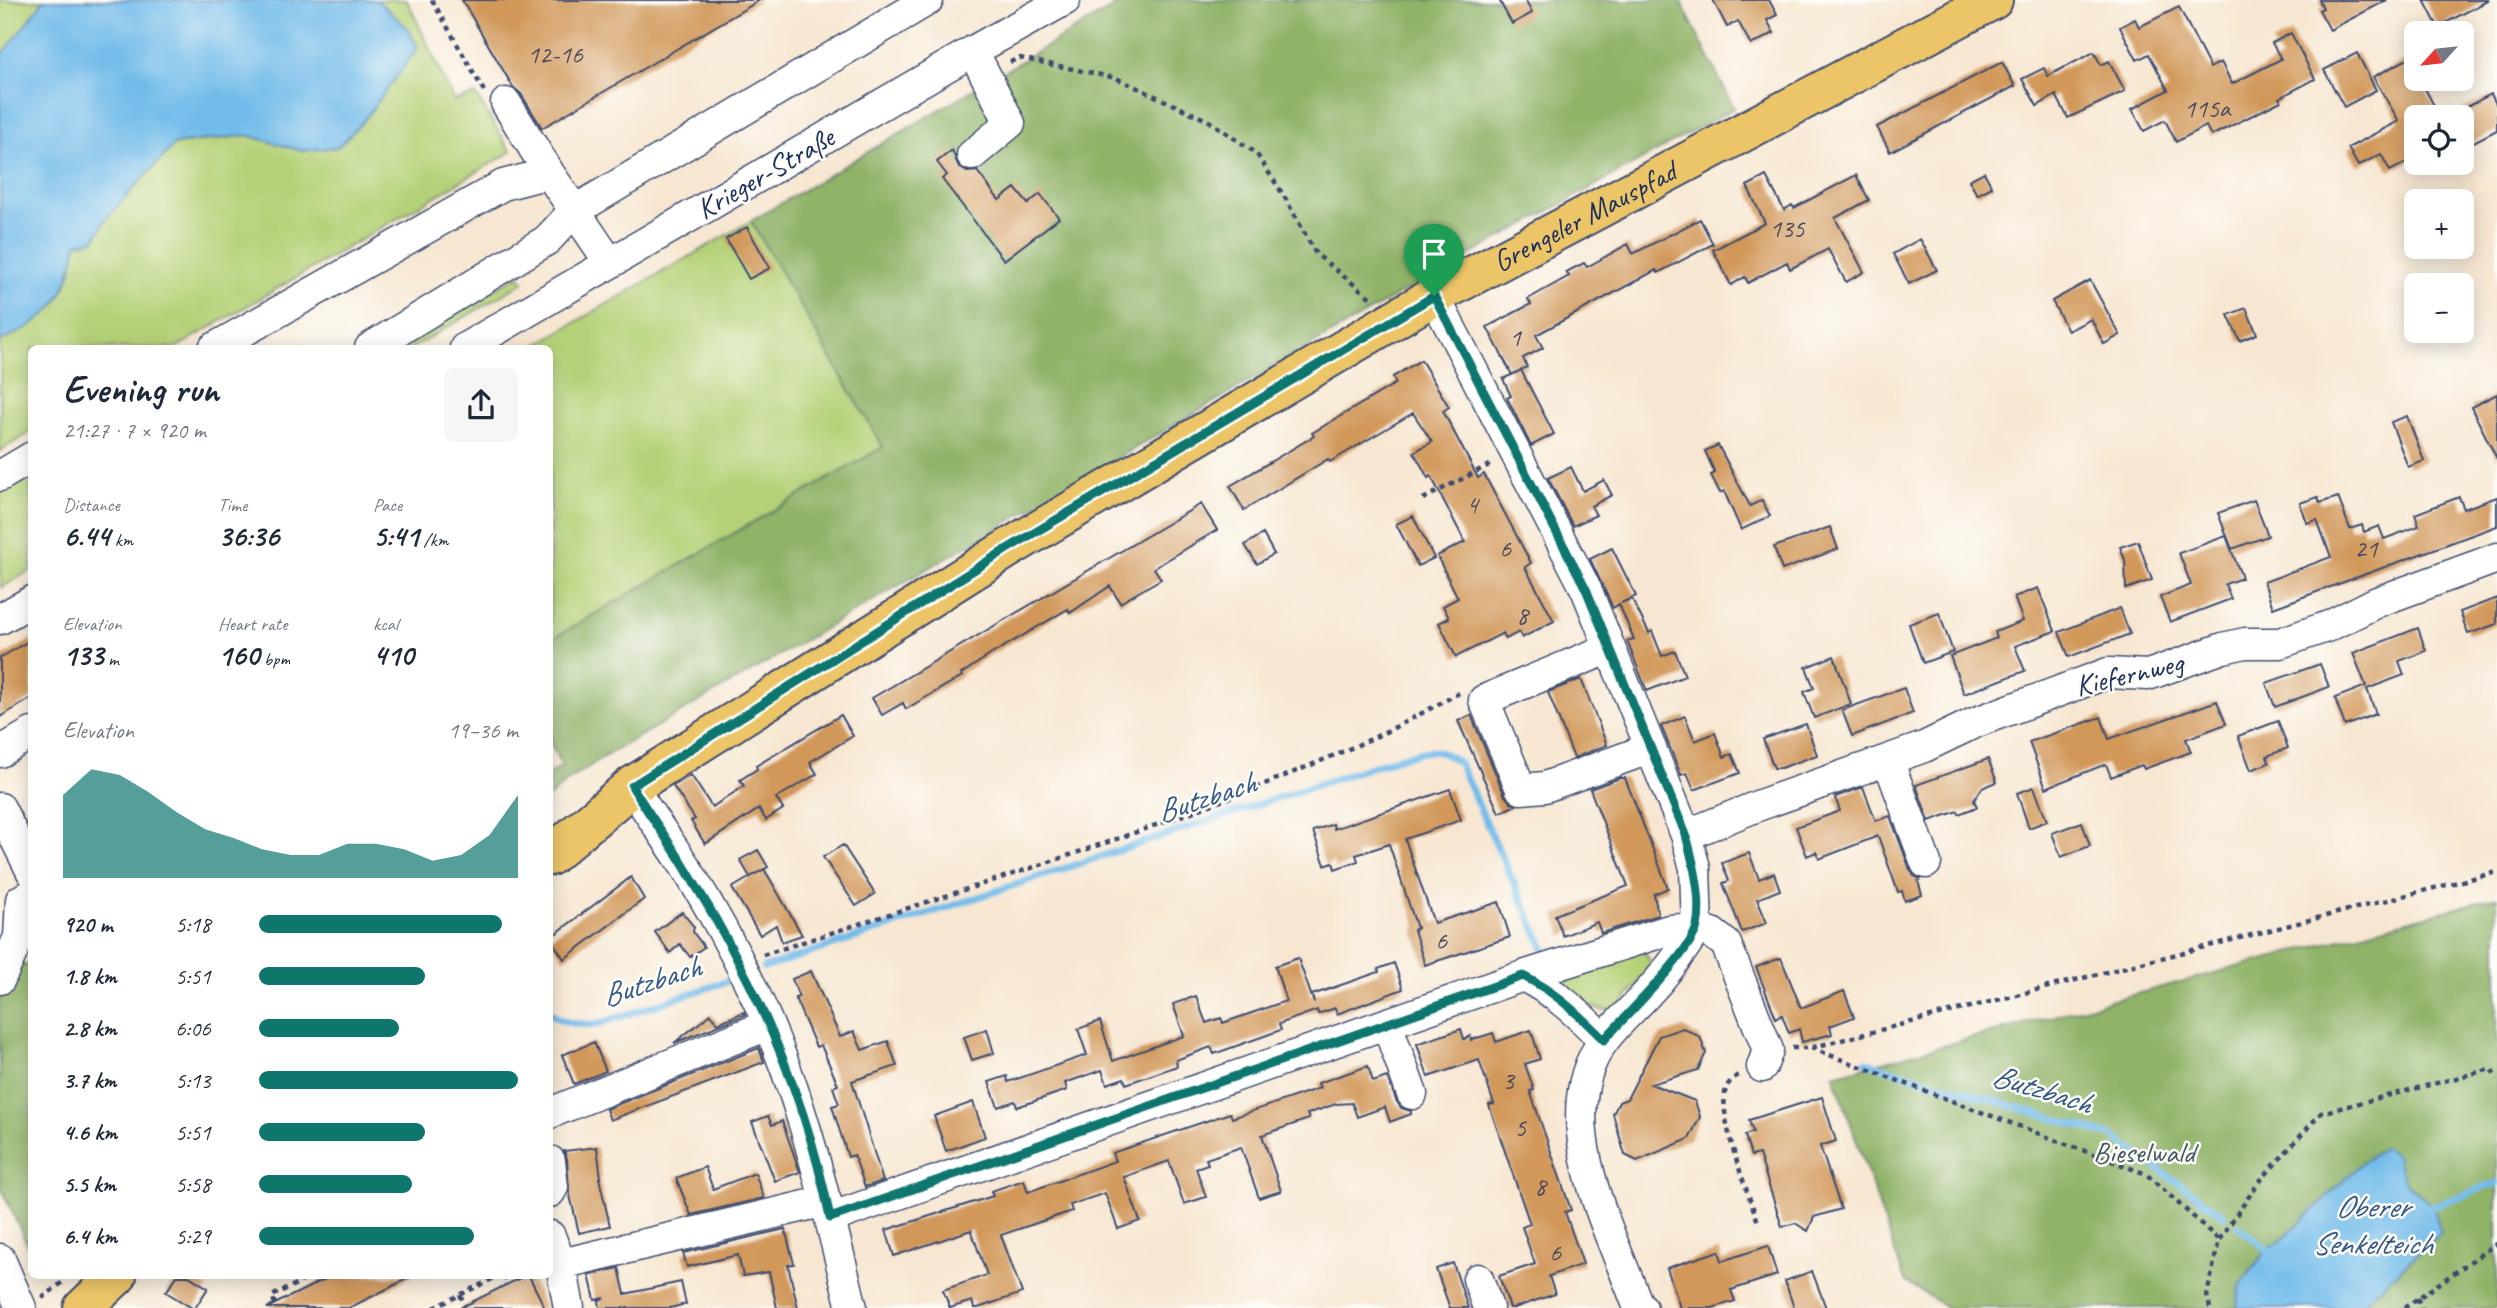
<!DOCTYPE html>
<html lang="en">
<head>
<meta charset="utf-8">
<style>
  body { margin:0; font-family:Caveat,sans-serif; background:#f6f6f7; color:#1f2937; height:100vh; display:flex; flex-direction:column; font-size:26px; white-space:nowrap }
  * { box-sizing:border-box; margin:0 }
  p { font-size:23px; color:#747a83 }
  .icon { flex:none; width:38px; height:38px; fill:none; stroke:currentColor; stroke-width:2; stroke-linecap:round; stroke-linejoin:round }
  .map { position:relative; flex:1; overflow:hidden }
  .drawer { position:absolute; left:28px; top:345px; width:525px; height:934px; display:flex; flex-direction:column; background:#fff; border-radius:10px; box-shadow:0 4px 18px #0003 }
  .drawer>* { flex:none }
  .needle { width:46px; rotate:243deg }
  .buttons { position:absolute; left:2404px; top:21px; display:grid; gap:14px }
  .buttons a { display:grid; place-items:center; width:70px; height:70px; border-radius:10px; background:#fff; box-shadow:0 4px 18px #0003; font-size:35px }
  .pin { position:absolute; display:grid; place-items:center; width:60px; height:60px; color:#fff; margin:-72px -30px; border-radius:50% 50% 50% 0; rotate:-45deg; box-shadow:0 0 7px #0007 }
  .pin .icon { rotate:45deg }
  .round { display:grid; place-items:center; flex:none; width:74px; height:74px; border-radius:10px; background:#f6f6f7 }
  .headline { display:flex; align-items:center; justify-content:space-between; height:119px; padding:0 35px }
  h1 { font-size:38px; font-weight:600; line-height:52px }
  .figures { display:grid; grid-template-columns:repeat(3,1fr); gap:10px; height:119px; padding:7px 35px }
  .figures div { display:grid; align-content:center }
  .figures b { font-size:30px; font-weight:600 }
  .figures small { font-size:19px; font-weight:400 }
  .figures p { font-size:19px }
  .chart { height:196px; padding:14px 35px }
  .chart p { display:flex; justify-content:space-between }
  .chart svg { width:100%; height:126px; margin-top:7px; fill:#0f766e; opacity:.7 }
  ul { padding:0 35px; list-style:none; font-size:23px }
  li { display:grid; grid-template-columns:112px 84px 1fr; align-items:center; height:52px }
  li i { height:18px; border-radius:9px; background:#0f766e }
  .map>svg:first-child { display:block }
  .green { fill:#b5d177; stroke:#68806a; stroke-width:2 }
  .forest { fill:#90b368; stroke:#567163; stroke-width:2 }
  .water { fill:#71bbea; stroke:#4675a4; stroke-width:2 }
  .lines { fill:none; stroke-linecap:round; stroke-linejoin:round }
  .stream { stroke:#71bbea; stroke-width:7 }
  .building { fill:#d1985a }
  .minor-casing { stroke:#3c4b6f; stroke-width:33 }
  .major-casing { stroke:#3c4b6f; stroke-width:42 }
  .path { stroke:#3c4b6f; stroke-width:4.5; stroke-dasharray:5 5; stroke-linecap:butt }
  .minor { stroke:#fff; stroke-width:30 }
  .major { stroke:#edc569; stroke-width:38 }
  .route-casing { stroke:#fff; stroke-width:14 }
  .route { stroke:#0f766e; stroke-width:9 }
  .labels { text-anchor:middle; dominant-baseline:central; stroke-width:5; stroke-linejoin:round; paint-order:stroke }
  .number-label { font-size:26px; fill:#48495d }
  .street-label { font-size:30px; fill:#1b2f5e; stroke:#fdfcf7 }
  .park-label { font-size:30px; fill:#425864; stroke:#fdfcf7 }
  .water-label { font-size:32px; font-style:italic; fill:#355988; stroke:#fdfcf7 }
</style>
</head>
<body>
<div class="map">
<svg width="2497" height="1308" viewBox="0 0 2497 1308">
  <rect width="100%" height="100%" fill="#fdfcf7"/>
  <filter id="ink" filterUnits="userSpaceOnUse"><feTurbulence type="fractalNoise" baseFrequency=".0143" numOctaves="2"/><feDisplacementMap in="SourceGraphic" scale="14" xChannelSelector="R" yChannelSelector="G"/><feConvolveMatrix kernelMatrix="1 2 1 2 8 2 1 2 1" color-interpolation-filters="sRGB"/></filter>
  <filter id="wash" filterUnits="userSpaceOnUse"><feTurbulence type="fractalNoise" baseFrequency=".00686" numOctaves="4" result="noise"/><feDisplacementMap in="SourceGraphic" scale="28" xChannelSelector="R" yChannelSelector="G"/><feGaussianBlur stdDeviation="1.57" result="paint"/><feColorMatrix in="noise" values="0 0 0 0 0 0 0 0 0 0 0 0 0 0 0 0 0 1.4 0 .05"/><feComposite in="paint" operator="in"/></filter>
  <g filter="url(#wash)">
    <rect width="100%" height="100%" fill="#f7e7d2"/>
    <path class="green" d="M0 0H44L0 58Z
      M377 0H407L454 101 476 95 511 152 175 348H32L31 432 0 451V341C52 319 68 299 77 243L94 240 107 217 175 144 248 135 302 151 338 146 364 120 417 48Z
      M751 221 883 447 550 640V348H531Z
      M519 275 524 282 412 348H393Z
      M31 471V570L1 588 0 491Z
      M1643 950 1649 959 1651 968 1617 1009C1593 1014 1577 998 1559 985L1556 973Z"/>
    <path class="forest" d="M1125 0H1680L1734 108 1382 304 604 757 567 781 550 797V773L562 766 550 743V640L883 447 751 221Z
      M2497 897V1308H2357L2441 1233 2433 1206 2405 1182 2400 1170 2364 1161 2281 1241 2267 1249 2240 1286 2237 1308H1948L1905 1281 1834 1075Z
      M0 937 15 965H31V1252L0 1186Z"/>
    <path class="water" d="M44 0H377L407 27 418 48 364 120 338 147 302 151 247 135 175 144 107 217 94 240 77 243C67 299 52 319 0 341V58Z
      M2385 1147 2396 1155 2405 1182 2433 1206 2441 1233 2357 1308H2237L2240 1286 2267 1249 2281 1241 2364 1161Z"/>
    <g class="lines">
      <path class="stream" d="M764 968 1395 759C1421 752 1437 744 1459 763L1548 957
        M550 1012C561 1024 580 1024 595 1025L728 981
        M1866 1062 2112 1136 2225 1216
        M2433 1206 2497 1183
        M2238 1226 2267 1249"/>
    </g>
    <g id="blocks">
      <path class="building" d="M462 0H760L542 128 521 94 513 87Z
        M1499 0H1525L1532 13 1512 24Z
        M1713 0H1769L1777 15 1767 20 1774 33 1751 45 1738 21 1727 27Z
        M2319 0H2387L2330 30 2319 10 2323 8Z
        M2424 0H2489L2438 27Z
        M2179 7 2210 68 2221 62 2232 84 2281 59 2272 43 2291 33 2315 79 2279 98 2281 101 2211 136 2206 126 2176 142 2165 120 2144 131 2132 109 2168 90 2149 54 2137 60 2120 27 2135 19 2139 27Z
        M2094 52 2101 65 2109 61 2125 91 2068 118 2056 95 2037 106 2022 79 2044 68 2048 76Z
        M2357 53 2376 90 2344 107 2324 70Z
        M2417 54V79H2420L2440 117H2417V157L2390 171 2381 154 2358 166 2348 148 2399 121 2373 77Z
        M2002 62 2015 86 1890 152 1877 127Z
        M2491 94 2497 106V130L2462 148V109Z
        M952 150 959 167 967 172 977 171 999 200 1015 188 1028 204 1040 194 1059 218 1004 260 942 179 947 175 937 162Z
        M1984 172 1992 187 1977 195 1969 180Z
        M1856 175 1869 200 1835 218 1864 272 1846 282 1828 249 1790 269 1787 262 1748 283 1745 277 1731 285 1713 250 1765 223 1747 186 1766 176 1784 210 1792 205 1794 208Z
        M1700 219 1713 244 1658 273 1656 270 1536 335 1543 348 1523 358 1527 367 1512 375 1487 327 1531 304 1528 299 1569 276 1566 272 1584 263 1587 267 1628 244 1633 254Z
        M747 227 770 268 749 279 726 239Z
        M1920 239 1937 270 1909 284 1893 254Z
        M2090 280 2120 335 2104 344 2091 319 2068 331 2052 301Z
        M2246 308 2257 334 2240 341 2228 315Z
        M1421 360 1449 407 1443 411 1478 478 1484 474 1531 563 1525 567 1554 621 1522 638 1519 632 1506 639 1503 633 1456 657 1439 623 1449 618 1443 606 1458 598 1437 556 1465 542 1431 476 1428 478 1414 452 1432 442 1413 413 1330 462 1328 459 1244 510 1230 486 1314 436 1312 433 1396 383 1393 377Z
        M1521 370 1554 434 1531 446 1507 398 1511 396 1503 379Z
        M2497 394V459L2471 407Z
        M2407 416 2424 461 2408 467 2391 422Z
        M1718 445 1750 506 1762 500 1770 516 1741 530 1724 491 1720 493 1711 475 1715 473 1705 451Z
        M1571 467 1583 491 1604 480 1612 495 1591 506 1596 515 1573 526 1548 478Z
        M2318 497 2320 503 2338 497 2350 529 2362 525 2364 532 2379 526 2384 539 2419 526 2415 514 2459 497 2464 509 2497 497V526L2273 608 2264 582 2331 557 2317 520 2307 523 2300 503Z
        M2254 500 2268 536 2232 549 2218 513Z
        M1201 504 1217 530 1154 568 1161 579 1120 603 1110 586 1070 613 1068 609 990 655 961 674 962 676 906 709 903 703 882 715 872 698Z
        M1413 516 1434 558 1418 566 1396 524Z
        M1830 527 1838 549 1782 570 1774 547Z
        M1263 534 1274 554 1257 564 1245 545Z
        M2226 536 2242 578 2225 584 2231 599 2170 622 2160 597 2191 585 2179 553Z
        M2138 541 2152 580 2126 589 2125 560 2120 547Z
        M1612 548 1636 596 1621 603 1632 599 1649 633 1652 631 1662 656 1675 651 1685 676 1647 691 1627 641 1634 639 1619 604 1613 608 1590 559Z
        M2038 588 2055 631 2015 646 2025 671 1964 694 1950 656 1997 638 1995 632 2023 621 2014 597Z
        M2497 598V624L2468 634 2460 612Z
        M2120 608 2130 634 2069 657 2059 632Z
        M1939 613 1953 652 1923 663 1909 624Z
        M2418 628 2426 651 2399 661 2404 675 2367 689 2376 714 2345 726 2335 698 2366 686 2353 653Z
        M32 639V698L0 717V658Z
        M1834 656 1851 704 1814 718 1804 692 1814 688 1806 667Z
        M2320 664 2329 687 2275 707 2266 683Z
        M1581 679 1607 745 1574 758 1548 692Z
        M1904 688 1913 713 1852 736 1842 710Z
        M2217 701 2226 724 2186 739 2191 752 2144 769 2142 765 2111 777 2106 764 2046 788 2029 742 2101 717 2109 739Z
        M841 715 853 736 810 762 817 774 776 798 783 809 766 820 759 809 705 844 691 821 695 819 673 786 691 775 712 807 744 786 740 780 757 769 756 766Z
        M1471 715 1505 796 1511 803 1516 805 1499 813 1458 721Z
        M1685 716 1695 741 1715 733 1724 757 1732 754 1740 773 1694 790 1687 773 1681 775 1661 726Z
        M2278 721 2288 748 2267 756 2269 763 2251 770 2238 736Z
        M1806 724 1817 755 1781 768H1774L1763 739Z
        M1988 759 1997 782 1982 788 1974 800 1977 807 1959 814 1958 811 1929 821 1916 785Z
        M1620 778H1625L1668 888 1654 894 1658 915 1601 933 1597 922 1563 936 1555 915 1628 886 1590 789Z
        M1863 787 1876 821 1890 816 1910 869 1914 876 1921 879 1918 881 1922 895 1905 901 1902 891 1898 892 1878 836 1819 859 1816 852 1807 856 1796 827 1840 811 1835 797Z
        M2034 787 2047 821 2029 828 2017 793Z
        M1450 789 1461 820 1405 839 1434 923 1499 902 1510 937 1425 965 1414 930 1417 928 1389 844 1356 855 1358 861 1335 869 1333 862 1325 865 1313 831 1333 824 1334 829Z
        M2082 822 2090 846 2061 857 2052 833Z
        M843 845 875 894 856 906 823 857Z
        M758 850 768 867 750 877 740 860Z
        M1749 853 1759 879 1774 873 1780 890 1757 899 1767 923 1742 932 1723 883 1729 881 1722 863Z
        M764 869 770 879 802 935 782 942 776 925 760 935 732 888Z
        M631 877 644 899 564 959 550 938Z
        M682 912 694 927 693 932 704 947 690 957 680 944 670 953 655 932Z
        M1298 958 1314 1003 1312 995 1379 972 1378 969 1394 963 1403 989 1337 1014 1335 1008 1318 1014 1317 1010 1279 1024 1281 1030 1214 1054 1211 1047 1176 1060 1177 1066 1126 1084 1124 1078 1107 1084 1102 1070 1065 1083 1067 1090 1017 1107 1015 1101 998 1107 989 1082 1007 1076 1008 1082 1087 1055 1078 1029 1100 1021 1113 1061 1184 1036 1173 1004 1196 996 1206 1023 1221 1018 1223 1023 1286 1001 1275 966Z
        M1781 958 1801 1008 1844 991 1854 1017 1830 1026 1832 1034 1802 1042 1799 1029 1789 1033 1782 1015 1776 1018 1756 967Z
        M811 971 840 1037 854 1031 862 1050 888 1041 897 1066 852 1081 883 1181 865 1187 854 1155 848 1157 832 1106 839 1104 833 1087 838 1085 821 1045 816 1047 795 998 799 997 792 979Z
        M744 1012 745 1015 674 1043 711 1014 718 1023Z
        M1683 1028 1700 1037 1706 1053 1698 1070 1651 1084 1695 1101 1700 1117 1689 1139 1637 1161 1625 1155 1613 1114 1619 1102 1627 1099 1659 1036Z
        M987 1029 994 1053 972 1060 964 1037Z
        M1461 1029 1464 1039 1470 1036 1471 1040 1493 1033 1496 1042 1531 1030 1540 1059 1525 1064 1534 1090 1530 1091 1571 1210 1565 1212 1583 1264 1549 1276 1555 1294 1514 1308H1510L1499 1276 1535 1264 1522 1227 1530 1224 1489 1105 1494 1104 1479 1060 1428 1077 1417 1044Z
        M594 1042 606 1071 574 1084 562 1055Z
        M759 1048 764 1062 610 1120 606 1109Z
        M1368 1066 1373 1082 1387 1077 1396 1100 1401 1108 1411 1111V1114L1390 1122 1385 1107 1357 1117 1352 1103 1336 1104 1307 1114 1309 1119 1262 1135 1281 1191 1259 1198 1241 1147 1206 1159 1208 1164 1196 1168 1206 1197 1184 1204 1169 1161 1124 1177 1140 1221 1118 1229 1105 1193 1070 1205 1072 1211 1001 1235 1022 1293 978 1308H974L972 1301 950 1308 943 1290 987 1275 971 1230 894 1256 886 1230 993 1196 991 1191 1024 1180 1028 1192 1115 1161 1112 1153 1230 1113 1232 1118 1320 1088 1318 1083Z
        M1822 1097 1836 1141 1820 1146 1841 1209 1814 1217 1808 1231 1795 1223 1782 1227 1759 1154 1751 1156 1745 1135 1753 1132 1749 1120Z
        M973 1102 985 1137 946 1151 934 1116Z
        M768 1116 772 1125 782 1121 800 1172 775 1181 752 1122Z
        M597 1147 601 1178H599L610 1226 579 1233 569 1191 567 1159 564 1151Z
        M705 1167 713 1189 755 1173 764 1198 691 1215 676 1178Z
        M785 1229 794 1264 788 1265 798 1308H777L769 1272 743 1276 738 1255 687 1267 683 1253Z
        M1768 1246 1777 1275 1731 1290 1735 1301 1712 1308H1680L1667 1268 1719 1251 1722 1261Z
        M1453 1263 1468 1308H1450L1436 1269Z
        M619 1268 625 1294 681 1282 686 1304 670 1308H600L599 1300 605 1298 595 1300 589 1275Z
        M1812 1271 1826 1308H1794L1785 1281Z
        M177 1276H189L208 1288 195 1308H192L166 1292Z
        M331 1276H413L349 1308H267Z
        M524 1276H529L545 1308H460Z"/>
    </g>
  </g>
  <g filter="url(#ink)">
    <use href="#blocks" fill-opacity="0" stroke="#3c4b6f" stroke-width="2"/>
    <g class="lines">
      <g class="minor-casing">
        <path id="minor" d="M506 103 549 173 610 263
          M972 155 1010 123 973 51
          M1434 296 1586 589 1686 835 1695 868 1697 928 1712 933 1726 944 1768 1050 1762 1067
          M214 348 503 185 549 173
          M370 348 547 240 574 211 928 0
          M465 348 973 51 1065 0
          M0 476 32 457
          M0 619 32 601
          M1610 648 1484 700 1521 789 1545 787 1651 748
          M0 752 32 733
          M1888 760 1926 863
          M632 786C649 815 670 842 688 871 711 908 733 948 752 988 801 1089 825 1199 852 1308
          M0 808 32 872
          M1686 835 1760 805 1924 747 1974 723 2108 673 2148 675 2223 648 2245 643H2280L2329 626 2377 602 2497 558
          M1523 976 1669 930 1697 928
          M0 979 19 937 21 900 32 895
          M1387 1024 1412 1094
          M550 1113 768 1025
          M550 1161 553 1187 550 1192
          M830 1218 1523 976C1556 992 1579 1015 1604 1040
          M550 1236 561 1264 569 1308
          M0 1259 21 1308
          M561 1264 826 1201
          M1478 1279 1488 1308
          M1642 1308 1637 1303C1609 1228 1547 1114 1605 1039 1617 1023 1632 1010 1645 996 1665 975 1682 952 1697 928"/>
      </g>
      <g class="major-casing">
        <g id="major">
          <path id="s1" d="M550 856 632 786 1007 549 1434 296 1993 0"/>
          <path d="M83 1308 117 1276"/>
        </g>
      </g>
      <path class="path" d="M432 0 484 91
        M1010 62 1020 58 1116 78 1209 121 1256 153 1284 196 1316 254 1371 298
        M1423 499 1493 463
        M763 955C964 889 1169 829 1362 743 1396 728 1429 709 1461 692
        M1792 1048H1810L2497 872
        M1811 1048 2146 1174 2219 1240
        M1738 1075C1734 1078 1730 1081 1727 1086 1715 1113 1748 1192 1758 1222
        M503 1276 507 1284
        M460 1295 465 1305
        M42 1298 63 1282
        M2417 1298 2422 1308
        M275 1304 272 1296 312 1276 316 1283
        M434 1308 498 1276
        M2210 1308 2207 1295 2219 1240 2259 1182 2321 1113 2491 1069 2497 1079
        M2404 1308 2497 1243"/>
      <use href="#minor" class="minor"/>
      <use href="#major" class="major"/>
    </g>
  </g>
  <g class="lines" filter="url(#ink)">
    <g class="route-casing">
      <path id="route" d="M1434 296 1586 589 1686 835C1693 861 1703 899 1697 926 1691 953 1624 1017 1604 1040 1579 1015 1556 992 1523 976L830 1218C806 1095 753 977 687 871 670 842 649 815 632 786L1007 549Z"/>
    </g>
    <use href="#route" class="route"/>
  </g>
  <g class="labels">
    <g class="number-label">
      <text x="555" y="54">12-16</text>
      <text x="2207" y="108">115a</text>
      <text x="1787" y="228">135</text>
      <text x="1515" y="337">1</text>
      <text x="1472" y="504">4</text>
      <text x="1505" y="548">6</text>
      <text x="2366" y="548">21</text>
      <text x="1522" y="615">8</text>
      <text x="1441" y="940">6</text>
      <text x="1508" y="1080">3</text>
      <text x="1520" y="1127">5</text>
      <text x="1540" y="1186">8</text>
      <text x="1555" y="1252">6</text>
    </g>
    <g class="street-label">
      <text transform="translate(765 173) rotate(-30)">Krieger-Straße</text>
      <text stroke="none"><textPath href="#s1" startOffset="1218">Grengeler Mauspfad</textPath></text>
      <text transform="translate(2129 674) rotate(-13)">Kiefernweg</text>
    </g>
    <g class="park-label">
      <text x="2144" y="1152">Bieselwald</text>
    </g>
    <g class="water-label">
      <text transform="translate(1206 797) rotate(-18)">Butzbach</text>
      <text transform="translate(651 981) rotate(-18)">Butzbach</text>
      <text transform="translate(2042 1089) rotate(17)">Butzbach</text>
      <text x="2372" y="1206">Oberer<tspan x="2372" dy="37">Senkelteich</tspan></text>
    </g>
  </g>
</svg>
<div class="buttons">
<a><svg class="needle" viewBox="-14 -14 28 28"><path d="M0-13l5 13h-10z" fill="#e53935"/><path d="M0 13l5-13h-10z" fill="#747a83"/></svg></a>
<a><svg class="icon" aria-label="locate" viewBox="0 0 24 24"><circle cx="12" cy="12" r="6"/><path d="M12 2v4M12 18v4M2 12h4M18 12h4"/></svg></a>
<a>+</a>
<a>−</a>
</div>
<div class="pin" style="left:1434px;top:296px;background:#1e9e55"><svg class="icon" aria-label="arrive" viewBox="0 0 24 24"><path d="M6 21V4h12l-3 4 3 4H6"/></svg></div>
<section class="drawer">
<div class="headline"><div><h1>Evening run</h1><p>21:27 · 7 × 920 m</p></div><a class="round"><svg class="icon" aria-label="share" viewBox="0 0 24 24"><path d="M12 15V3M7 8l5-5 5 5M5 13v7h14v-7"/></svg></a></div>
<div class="figures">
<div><p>Distance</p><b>6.44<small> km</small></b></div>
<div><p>Time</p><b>36:36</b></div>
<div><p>Pace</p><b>5:41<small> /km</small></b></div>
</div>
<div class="figures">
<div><p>Elevation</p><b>133<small> m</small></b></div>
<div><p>Heart rate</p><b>160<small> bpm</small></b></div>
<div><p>kcal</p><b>410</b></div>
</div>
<div class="chart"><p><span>Elevation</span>19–36 m</p>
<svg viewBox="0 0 160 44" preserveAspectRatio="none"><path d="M0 44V15L10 6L20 8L30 14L40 21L50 27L60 30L70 34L80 36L90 36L100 32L110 32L120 34L130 38L140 36L150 29L160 15V44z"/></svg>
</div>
<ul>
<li><b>920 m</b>5:18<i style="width:94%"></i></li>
<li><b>1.8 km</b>5:51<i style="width:64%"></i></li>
<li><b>2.8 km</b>6:06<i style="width:54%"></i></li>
<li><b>3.7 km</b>5:13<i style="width:100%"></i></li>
<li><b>4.6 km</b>5:51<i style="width:64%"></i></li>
<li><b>5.5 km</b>5:58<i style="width:59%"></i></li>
<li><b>6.4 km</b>5:29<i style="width:83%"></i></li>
</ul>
</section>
</div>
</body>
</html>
